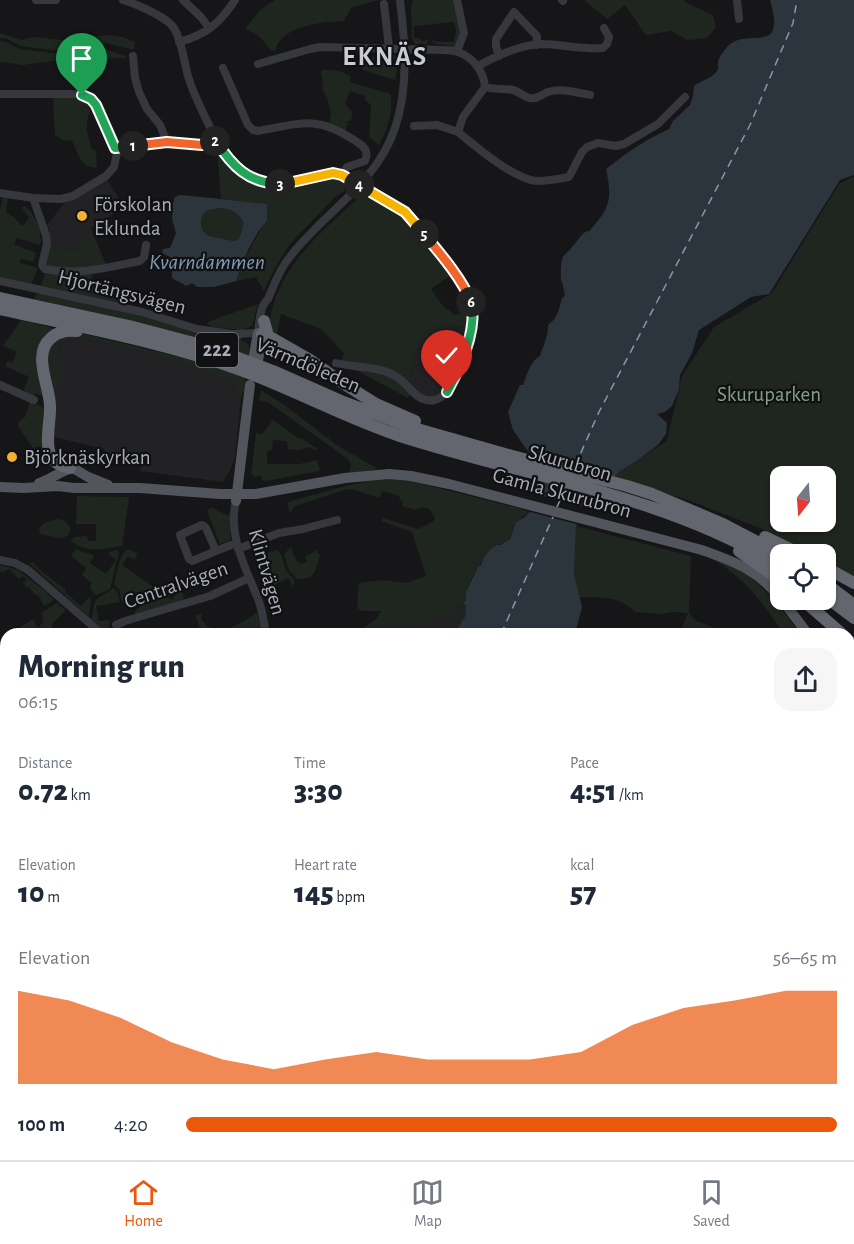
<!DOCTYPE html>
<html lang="en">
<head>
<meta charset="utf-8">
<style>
  body { margin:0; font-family:"Alegreya Sans",sans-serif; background:#f6f6f7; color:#1f2937; height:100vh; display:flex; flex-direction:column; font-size:22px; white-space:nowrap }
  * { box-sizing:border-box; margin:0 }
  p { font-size:20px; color:#747a83 }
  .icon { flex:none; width:33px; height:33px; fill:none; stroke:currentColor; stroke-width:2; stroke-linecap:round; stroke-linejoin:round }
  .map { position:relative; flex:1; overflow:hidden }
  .side { position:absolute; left:0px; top:628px; width:855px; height:532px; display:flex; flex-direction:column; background:#fff; border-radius:18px 18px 0 0; box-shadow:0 2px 4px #0004 }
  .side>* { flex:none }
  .needle { width:39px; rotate:197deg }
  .tools { position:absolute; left:770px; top:466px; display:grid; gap:12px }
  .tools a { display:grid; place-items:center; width:66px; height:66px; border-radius:12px; background:#fff; box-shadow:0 2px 4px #0004; font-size:30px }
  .pin { position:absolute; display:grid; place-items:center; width:51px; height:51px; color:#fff; margin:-62px -26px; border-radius:50% 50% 50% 0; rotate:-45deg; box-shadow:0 0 6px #0007 }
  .pin .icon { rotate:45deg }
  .km { position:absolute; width:30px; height:30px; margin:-15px; border-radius:50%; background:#222; color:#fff; font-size:16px; line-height:30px; text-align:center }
  .round { display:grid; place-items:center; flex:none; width:63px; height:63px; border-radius:18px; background:#f6f6f7 }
  .overview { display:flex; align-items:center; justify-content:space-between; height:102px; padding:0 18px }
  h1 { font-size:33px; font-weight:800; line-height:45px }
  .figures { display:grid; grid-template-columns:repeat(3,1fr); gap:9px; height:102px; padding:6px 18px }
  .figures div { display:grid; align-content:center }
  .figures b { font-size:30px; font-weight:800 }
  .figures small { font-size:16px; font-weight:400 }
  .figures p { font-size:16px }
  .chart { height:168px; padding:12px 18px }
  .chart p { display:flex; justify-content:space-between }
  .chart svg { width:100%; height:108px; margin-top:6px; fill:#ea580c; opacity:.7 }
  ul { padding:0 18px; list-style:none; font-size:20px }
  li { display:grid; grid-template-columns:96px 72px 1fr; align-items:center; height:45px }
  li i { height:15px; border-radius:8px; background:#ea580c }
  .tabs { display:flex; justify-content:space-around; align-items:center; height:84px; border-top:2px solid #e0e1e3; background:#fff; font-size:16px; color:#747a83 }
  .tabs a { display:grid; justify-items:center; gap:3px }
  .tabs .on { color:#ea580c }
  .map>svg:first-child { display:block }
  .built { fill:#222225 }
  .green { fill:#1e261f; fill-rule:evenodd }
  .water { fill:#2c353c; fill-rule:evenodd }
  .pier { fill:#161618 }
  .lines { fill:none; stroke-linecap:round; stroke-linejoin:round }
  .ferry { stroke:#7f9bb3; stroke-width:1.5; stroke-dasharray:8 6; stroke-linecap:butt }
  .minor { stroke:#37383d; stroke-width:8 }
  .major { stroke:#53555c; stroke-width:10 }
  .highway { stroke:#63666e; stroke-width:12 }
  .split-1-casing { stroke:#fff; stroke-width:12 }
  .split-2-casing { stroke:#fff; stroke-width:12 }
  .split-3-casing { stroke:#fff; stroke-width:12 }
  .split-4-casing { stroke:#fff; stroke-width:12 }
  .split-5-casing { stroke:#fff; stroke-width:12 }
  .split-6-casing { stroke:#fff; stroke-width:12 }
  .split-7-casing { stroke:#fff; stroke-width:12 }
  .split-1 { stroke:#22a559; stroke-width:8 }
  .split-2 { stroke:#f0652b; stroke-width:8 }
  .split-3 { stroke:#22a559; stroke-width:8 }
  .split-4 { stroke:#f5b400; stroke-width:8 }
  .split-5 { stroke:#f5b400; stroke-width:8 }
  .split-6 { stroke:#f0652b; stroke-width:8 }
  .split-7 { stroke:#22a559; stroke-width:8 }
  .poi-dot { fill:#f2b134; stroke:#111113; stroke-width:2 }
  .labels { text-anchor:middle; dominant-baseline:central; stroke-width:4.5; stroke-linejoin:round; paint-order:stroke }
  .shield { fill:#111113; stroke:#7b7e86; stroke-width:1.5 }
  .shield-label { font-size:20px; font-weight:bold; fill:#a8adb8 }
  .poi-label { font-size:21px; fill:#a8adb8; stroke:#111113; text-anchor:start }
  .street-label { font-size:21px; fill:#a8adb8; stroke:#111113 }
  .park-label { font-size:21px; fill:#7fa381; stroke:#111113 }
  .water-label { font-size:22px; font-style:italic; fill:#7f9bb3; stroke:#111113 }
  .district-label { font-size:27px; font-weight:bold; letter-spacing:1.5px; fill:#c9ccd4; stroke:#111113 }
</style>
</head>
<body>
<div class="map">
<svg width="854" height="1160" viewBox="0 0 854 1160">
  <rect width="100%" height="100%" fill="#161618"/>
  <path class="built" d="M107 179 124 207 91 228 79 248 70 251 50 246V231L47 225 65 202Z
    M449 326 467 328 472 334 452 388 443 401 432 405 423 402 410 394V378L415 352 435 334Z
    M72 336 141 351 198 369 232 382 241 399 235 458 230 470 223 482 140 471 142 462 105 453 104 449 50 436 56 358 61 340Z
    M463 604 466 605 465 617 457 629H454L452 634H407L414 632 416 623 424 619 445 618 454 615 457 609Z"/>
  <path class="green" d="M275 0H379L351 8 344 21C322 22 281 25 275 51 264 48 267 42 259 37 255 33 249 31 245 29L261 9Z
    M413 0H455L461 36 455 46 436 44 432 41 433 40 438 42H454L456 31 454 22 414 26V38H420V40L425 41 426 39 428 40 427 44H415L412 38 411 6Z
    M584 0H684L686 3 713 15 716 27 707 38 688 40 671 31 646 35 625 5 607 19Z
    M0 33 21 40 36 37 78 42 84 38 107 35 122 37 135 42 134 50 106 43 61 51 20 46 5 38H0Z
    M0 41H4L20 49 60 54 105 49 125 56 126 58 61 60 23 65 0 62Z
    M382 53 392 54 396 56 397 70 395 80 363 70 361 67V57L381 58Z
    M322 70C332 70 341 70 350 76V82L390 94 391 96C392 114 388 129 379 145L369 137 371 105 365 100V96L350 91 345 104C351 110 355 113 350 121L345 122 348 124 345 132 329 124 331 113 327 97 323 91 322 76 321 74Z
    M74 97 84 99 92 106C84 126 86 129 92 149L96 151 97 168C93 167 89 167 86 165 80 162 76 148 72 141L63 140 55 135 53 98Z
    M217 151 235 172 247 180 259 185 329 176 341 177 347 182C347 191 340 194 334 198L290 244 276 266 264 291 256 277 236 281C245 260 253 239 267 221L237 202 221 199Z
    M854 176V579L825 561V555H815L767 531 688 500 613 479 620 471 667 441 682 376 714 327 772 293 839 184ZM780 477H825V522H780Z
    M364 193 369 194 400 213 410 221 453 274 431 289 443 306 455 315 470 311 467 328 449 326 435 334 415 352 410 378 414 386 408 398 341 362 344 353 321 329 281 314 277 334C269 329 270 322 271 314 281 263 328 226 364 193Z
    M3 197 8 198 6 212 14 217 21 225H24L29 218 22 208 24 205C34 213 36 222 42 233H39L41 239 40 245 17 238 14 244 36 253 34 262 21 259 20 263 38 268 31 285 0 277V210Z
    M221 208C232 211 238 212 243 222L242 231 238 240C230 242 226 239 219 238 215 237 213 237 209 236 199 231 198 217 207 211 211 209 217 209 221 208Z
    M91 228 106 265 69 270 46 265 50 246 70 251 79 248Z
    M46 271 91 273 94 286 97 289 127 299 129 302 128 305 41 286Z
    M38 292 112 308 214 336 240 339 249 345V356L183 334 34 299Z
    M258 304 252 326 242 330 213 327 206 323C224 315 241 311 258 304Z
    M21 320 53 328C28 353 36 366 45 396L35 394 33 397 24 393 25 390 24 389 29 377 5 366 8 361 12 363 17 352 3 346Z
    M72 333 84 334 200 362 243 377 246 380 244 392H243L241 399 232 382 198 369 141 351 72 336 67 342 61 340 56 357 64 362 52 403 45 355 55 339Z
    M261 390 283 404 337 445 378 469 345 475 349 472 351 465 348 459 269 403 259 400Z
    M30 401 45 408 43 447H35L34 450 18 426 19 421 25 417Z
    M273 420 299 439 301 438 318 449 314 450 310 447 298 450 288 449 287 441 273 440 272 450 267 451V464H299L317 460 320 471 266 481 262 480 261 476 254 477 251 474 256 433 262 434Z
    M388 479 410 481 530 511C526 515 522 517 518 521 508 531 517 540 497 545 485 556 465 583 466 600L457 609 454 615C442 620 428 617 417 623L414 632 407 634H356L377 618 381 611H362L357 608 359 583 381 580 406 583 426 576 412 532 381 521 383 518 418 529 433 522 435 518 429 509 423 507 416 510 402 506 403 501 399 500 400 496 382 491 380 498 351 489 344 490 295 506 290 513 287 503 291 501C323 493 354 481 388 479Z
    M77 496 129 497 122 546C103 549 88 554 71 541L74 537 87 536 88 541H96V524H76Z
    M211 507 226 515 230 514V540L220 544 207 511Z
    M57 519C67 520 74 527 68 536L60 538 40 534 39 529C42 522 50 521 57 519Z
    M576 526 691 556 689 613 695 620 728 634H679L688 613 674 612 661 614 635 612C619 595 601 598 579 597L574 574Z
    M291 547 294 556H295L297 562H299L300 564 307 562 305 556 313 553 315 550 320 555C315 571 316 580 297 579L289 570 284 554Z
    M76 549C82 553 89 552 94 556L90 563 106 574 116 560 109 555V552L117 550 119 552 110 589 97 595 93 593 90 587 92 583 82 575 86 568 71 556Z
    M126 550H131L138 554 134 560 128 556 122 565 172 600 179 591 183 593 184 602 137 615 134 613 144 602 133 591 122 603 119 589 114 585C117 573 118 559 126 550Z
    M277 550 281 554 286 570 295 581 293 587 289 578 270 587 274 573 267 585 260 571 268 553Z
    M714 559C745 562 784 609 800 634H783C762 599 747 583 714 559Z
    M33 562 40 570 66 590 65 592 81 606 90 596 91 601 89 617 30 564Z
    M0 565 18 570 45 591 54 600 44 606 38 595 36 596 29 587 26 588 23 583 27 580 23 576 19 579 9 569 2 573 0 571Z
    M113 588 117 591 120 602 96 606 99 621 110 620 109 627 115 632 112 634H108L91 619C94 613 92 606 96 600 100 595 109 593 113 588Z
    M57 603 66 610 53 623 50 634H24L20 627 33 619 38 628C43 622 45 620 41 613Z
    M257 612 262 629 250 628 233 634 204 632 201 630 195 615 202 614 201 620C205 623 209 628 213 629 224 635 249 619 257 612Z
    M6 962V1068L0 1072V967Z"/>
  <path class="water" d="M770 0H854V175L840 180 769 294 751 297 699 330 692 353 680 375 679 389 672 406 665 412 657 414 667 423 666 434 658 445 639 459 620 471 599 495 585 502 576 527 574 574 582 607 575 634H452L454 629H457L465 617 466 605 463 604 466 600V592L478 567 481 565 485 556 491 549 497 545H500L510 539 516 522 525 517 538 503 542 482 532 457 513 430 508 412 520 385H523C527 375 530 361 540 356 543 347 549 334 548 325 558 318 559 309 562 298L565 296 562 281H561C561 273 560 265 563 257 565 253 570 251 572 247 576 243 579 237 584 233 591 228 586 235 591 229 611 207 612 198 606 169L627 153 649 139 669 129 673 121 690 105 693 96 694 86C700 81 713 78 717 71 720 65 717 68 718 62 719 56 725 50 728 46 748 26 787 58 770 0Z
    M180 195C209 197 238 202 267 204V221L258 232 248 250 236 281 214 287H197L192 283 186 286C172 276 169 284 174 264L172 258 162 253 163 249 170 248 176 233 172 219 173 203 175 197ZM221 208C232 210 238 212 243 222L242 231 238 240C230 242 226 239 219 238 214 237 213 237 209 236 199 231 198 217 207 211 211 209 217 209 221 208Z
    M260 1155H346L345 1160H252L259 1158Z"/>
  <path class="pier" d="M536 494 586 507 580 525 526 511 535 502Z"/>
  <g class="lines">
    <path class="ferry" d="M575 466 599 412 750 125 793 23 797 0
      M557 507 566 487
      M501 634 553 517
      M305 1155V1160"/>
    <path class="minor" d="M36 0H56
      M123 0C136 4 167 17 174 28 182 41 184 62 188 76 193 93 200 107 208 123 223 155 239 183 279 184 295 184 312 177 328 173 333 173 337 174 342 175 346 176 349 180 353 182 371 192 392 201 408 215 423 228 466 284 471 303 477 323 464 355 456 373 451 383 447 398 434 400 418 404 409 385 397 377 380 366 355 368 336 363
      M183 0 201 17 209 28
      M457 0 464 33 457 51
      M562 0 563 1
      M737 0 739 19
      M384 4 389 48
      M179 42C206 35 220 23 235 0
      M133 56 135 78 139 92 147 109 160 125 167 142
      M499 56 496 46V39L514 12 537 36 536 45
      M258 64 310 49 320 47 443 50C448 50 453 50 458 52 473 57 484 72 485 87L463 117 458 132C475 146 514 179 536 181 546 181 559 179 569 177L582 152 587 147 598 143 616 146 624 144 658 124 685 97
      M478 66C496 56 520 45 541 44 562 44 582 50 603 48L607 44 609 37 604 28
      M223 68 248 125 253 130 258 131C303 123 317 115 357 142 365 147 369 152 365 161L347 167 342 175
      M485 87C495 90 503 88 513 90 521 92 526 100 535 98 539 97 543 94 548 92 561 88 576 92 590 95
      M0 94H78L91 99 96 105 117 153 114 167 106 176 73 196 61 199 33 198 0 193
      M414 126 437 125 458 132
      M115 148 167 142 202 145 216 141
      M33 198 46 235 47 244 42 265 45 269C78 276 109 267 140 261L144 257 146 245
      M0 281 142 312 197 329 239 335
      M235 334 258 333C259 325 259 315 263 306 264 304 266 301 268 299 274 285 279 270 289 258 324 212 376 185 395 128 409 87 405 41 400 0
      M0 385 34 400
      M236 501C227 537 247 569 259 602 263 612 264 624 266 634
      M202 525 204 526 206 528 216 551 192 561 189 559 180 535Z
      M238 549 279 533 303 529 337 520
      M216 551 236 543
      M0 560 15 563 28 570 102 634
      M116 625 125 621 210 596 249 578
      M0 670 6 681
      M0 694 6 691
      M849 730 854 715
      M0 740H6
      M849 798 854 822
      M0 799 6 797
      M0 833 6 840
      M0 874 6 878
      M849 878 854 862
      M0 942 6 943
      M0 962 6 956
      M849 967H854
      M851 1022 854 1030
      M0 1076 6 1072
      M849 1106 854 1107
      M170 1155 175 1160
      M425 1155 427 1160
      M486 1155V1160
      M567 1155 568 1160
      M694 1155 699 1160
      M797 1155 798 1160
      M23 1160 25 1155
      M64 1160V1155
      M727 1160 730 1155"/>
    <path class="major" d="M253 360 258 333 262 334 258 361
      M39 483C51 480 61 470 73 468L88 477 108 485
      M0 487 24 488 58 486 74 488H140L220 494H256L345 478 389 474 411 476 449 484 702 550C735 562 757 569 780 598
      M236 501 250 385
      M782 600 808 634
      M849 680 854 683"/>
    <path class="highway" d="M0 298 129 326 209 347 273 371 341 401 410 427 512 456 627 486 652 494 723 524 782 555
      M0 309C81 327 163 342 241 370 295 390 346 418 400 436 527 477 665 495 780 566
      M264 321 268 336
      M262 334 268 336 310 360 341 382 376 404 415 421
      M70 468C62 466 55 464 51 456 44 444 51 419 50 405 49 384 32 354 51 338 58 331 67 330 77 331
      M765 537 802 555
      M739 551 780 580
      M825 567 854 583
      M825 583 854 605
      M825 596 854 618
      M803 600 842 634
      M849 641 854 645"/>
  </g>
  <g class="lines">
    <g class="split-1-casing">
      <path id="split-1" d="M82 95 91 99 96 105 115 148 133 146"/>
    </g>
    <g class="split-2-casing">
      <path id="split-2" d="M133 146 167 142 202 145 215 141"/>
    </g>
    <g class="split-3-casing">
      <path id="split-3" d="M215 141H216C232 166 248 183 280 184"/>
    </g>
    <g class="split-4-casing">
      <path id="split-4" d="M280 184 288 183 333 173 342 175 359 185"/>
    </g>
    <g class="split-5-casing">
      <path id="split-5" d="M359 185 405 212 424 234"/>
    </g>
    <g class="split-6-casing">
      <path id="split-6" d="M424 234C439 252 463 280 471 302"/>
    </g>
    <g class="split-7-casing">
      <path id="split-7" d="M447 392C460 368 478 329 471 302"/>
    </g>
    <use href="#split-1" class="split-1"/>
    <use href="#split-2" class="split-2"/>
    <use href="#split-3" class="split-3"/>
    <use href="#split-4" class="split-4"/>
    <use href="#split-5" class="split-5"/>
    <use href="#split-6" class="split-6"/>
    <use href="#split-7" class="split-7"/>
  </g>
  <g class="poi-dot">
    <circle cx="82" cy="216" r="6"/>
    <circle cx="12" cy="457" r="6"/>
  </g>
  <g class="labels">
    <rect class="shield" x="196" y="333" width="42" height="34" rx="4.5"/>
    <g class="shield-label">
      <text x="217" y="350">222</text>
    </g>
    <g class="poi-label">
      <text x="94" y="204">Förskolan<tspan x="94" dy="24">Eklunda</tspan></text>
      <text x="24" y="457">Björknäskyrkan</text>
    </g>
    <g class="street-label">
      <text transform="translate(122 292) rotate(14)">Hjortängsvägen</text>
      <text transform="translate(308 365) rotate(23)">Värmdöleden</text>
      <text transform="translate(570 463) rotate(16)">Skurubron</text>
      <text transform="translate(562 493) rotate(15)">Gamla Skurubron</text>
      <text transform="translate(267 572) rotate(74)">Klintvägen</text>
      <text transform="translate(176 585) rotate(-19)">Centralvägen</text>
    </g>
    <g class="park-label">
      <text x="769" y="394">Skuruparken</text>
    </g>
    <g class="water-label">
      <text x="207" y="262">Kvarndammen</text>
    </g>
    <g class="district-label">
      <text x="385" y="56">EKNÄS</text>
    </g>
  </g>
</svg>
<div class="tools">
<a><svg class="needle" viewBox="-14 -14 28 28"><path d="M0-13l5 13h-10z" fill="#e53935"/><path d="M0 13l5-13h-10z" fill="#747a83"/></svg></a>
<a><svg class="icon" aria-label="locate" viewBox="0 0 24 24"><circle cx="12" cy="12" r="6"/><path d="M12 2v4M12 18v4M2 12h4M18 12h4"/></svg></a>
</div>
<div class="pin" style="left:82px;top:95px;background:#1e9e55"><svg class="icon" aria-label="arrive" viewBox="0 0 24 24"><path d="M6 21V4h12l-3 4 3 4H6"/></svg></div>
<div class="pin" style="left:447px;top:392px;background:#d93025"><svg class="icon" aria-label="check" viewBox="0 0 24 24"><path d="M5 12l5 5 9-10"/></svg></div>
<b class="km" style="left:133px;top:146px">1</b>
<b class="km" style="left:215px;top:141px">2</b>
<b class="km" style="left:280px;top:184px">3</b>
<b class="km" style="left:359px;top:185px">4</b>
<b class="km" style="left:424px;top:234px">5</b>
<b class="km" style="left:471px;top:302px">6</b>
<section class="side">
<div class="overview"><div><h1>Morning run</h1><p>06:15</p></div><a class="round"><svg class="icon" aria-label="share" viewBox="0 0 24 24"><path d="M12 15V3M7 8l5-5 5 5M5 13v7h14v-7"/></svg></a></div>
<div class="figures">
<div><p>Distance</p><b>0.72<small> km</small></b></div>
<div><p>Time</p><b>3:30</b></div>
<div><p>Pace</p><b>4:51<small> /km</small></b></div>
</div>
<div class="figures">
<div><p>Elevation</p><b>10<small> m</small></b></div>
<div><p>Heart rate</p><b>145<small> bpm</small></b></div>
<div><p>kcal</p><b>57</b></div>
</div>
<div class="chart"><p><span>Elevation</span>56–65 m</p>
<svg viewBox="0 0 160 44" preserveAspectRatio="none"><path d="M0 44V6L10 10L20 17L30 27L40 34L50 38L60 34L70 31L80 34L90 34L100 34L110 31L120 20L130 13L140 10L150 6L160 6V44z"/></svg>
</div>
<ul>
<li><b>100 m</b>4:20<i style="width:100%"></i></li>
</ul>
</section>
</div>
<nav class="tabs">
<a class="on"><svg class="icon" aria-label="home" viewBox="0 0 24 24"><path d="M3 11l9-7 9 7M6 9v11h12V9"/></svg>Home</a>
<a><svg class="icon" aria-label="map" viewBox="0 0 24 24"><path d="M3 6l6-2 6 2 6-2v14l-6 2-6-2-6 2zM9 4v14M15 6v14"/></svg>Map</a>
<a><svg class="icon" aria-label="saved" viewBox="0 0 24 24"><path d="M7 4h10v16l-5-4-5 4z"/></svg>Saved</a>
</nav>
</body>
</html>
